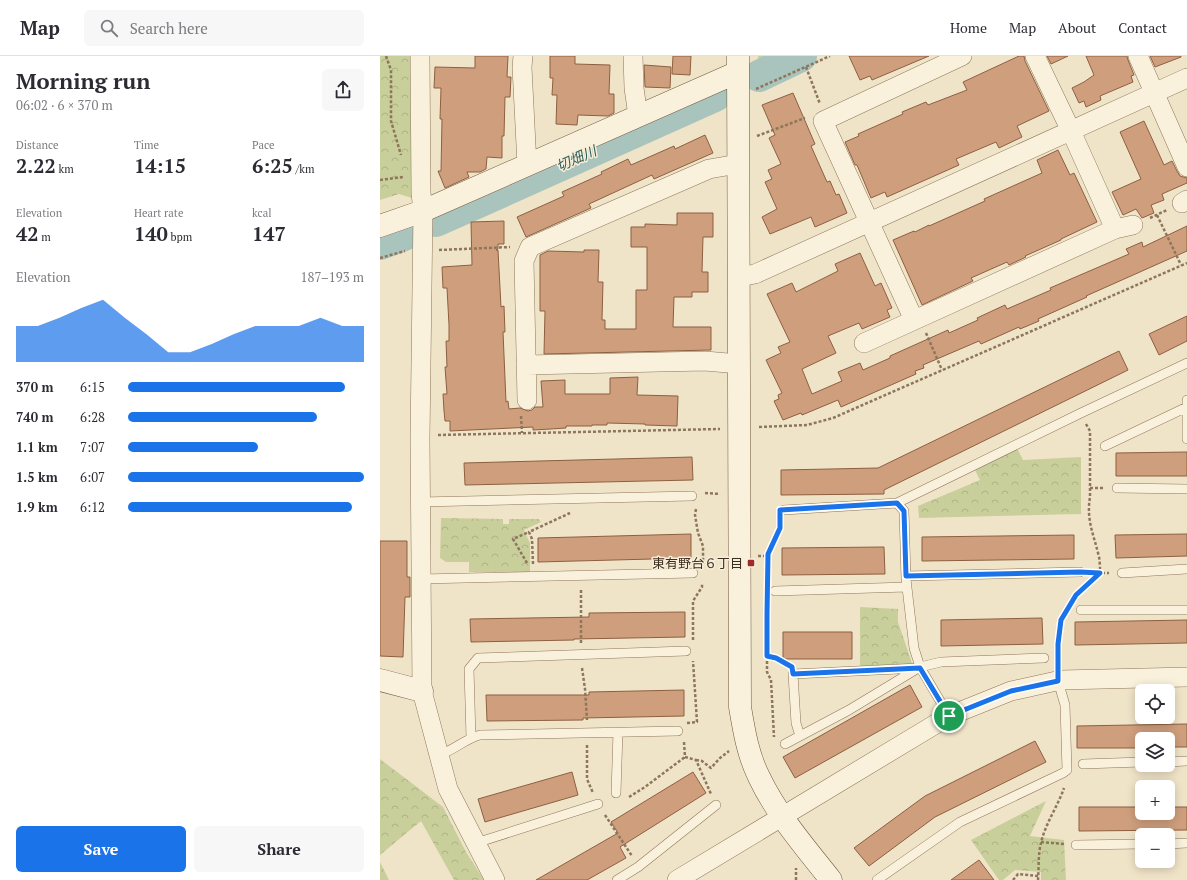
<!DOCTYPE html>
<html lang="en">
<head>
<meta charset="utf-8">
<style>
  body { margin:0; font-family:"PT Serif","Noto Sans JP",serif; background:#f7f7f7; color:#2b2b33; height:100vh; display:flex; flex-direction:column; font-size:15px; white-space:nowrap }
  * { box-sizing:border-box; margin:0 }
  p { font-size:13px; color:#7c7c81 }
  .icon { flex:none; width:22px; height:22px; fill:none; stroke:currentColor; stroke-width:2; stroke-linecap:round; stroke-linejoin:round }
  .map { position:relative; flex:1; overflow:hidden }
  .sheet { display:flex; flex-direction:column; background:#fff; width:380px }
  .sheet>* { flex:none }
  .fabs { position:absolute; left:755px; top:628px; display:grid; gap:8px }
  .fabs a { display:grid; place-items:center; width:40px; height:40px; border-radius:6px; background:#fff; box-shadow:0 2px 10px #0003; font-size:20px }
  .pin { position:absolute; display:grid; place-items:center; width:34px; height:34px; color:#fff; margin:-17px; border:2px solid #fff; border-radius:50%; box-shadow:0 1px 4px #0007 }
  .round { display:grid; place-items:center; flex:none; width:42px; height:42px; border-radius:6px; background:#f7f7f7 }
  .headline { display:flex; align-items:center; justify-content:space-between; height:68px; padding:0 16px }
  h1 { font-size:22px; font-weight:800; line-height:30px }
  .figures { display:grid; grid-template-columns:repeat(3,1fr); gap:6px; height:68px; padding:4px 16px }
  .figures div { display:grid; align-content:center }
  .figures b { font-size:20px; font-weight:800 }
  .figures small { font-size:11px; font-weight:400 }
  .figures p { font-size:11px }
  .chart { height:112px; padding:8px 16px }
  .chart p { display:flex; justify-content:space-between }
  .chart svg { width:100%; height:72px; margin-top:4px; fill:#1a73e8; opacity:.7 }
  .cta { display:flex; gap:8px; margin-top:auto; padding:8px 16px }
  .cta a { flex:1; height:46px; border-radius:6px; background:#1a73e8; color:#fff; font-size:16px; font-weight:800; line-height:46px; text-align:center }
  .cta a+a { background:#f7f7f7; color:#2b2b33 }
  ul { padding:0 16px; list-style:none; font-size:13px }
  li { display:grid; grid-template-columns:64px 48px 1fr; align-items:center; height:30px }
  li i { height:10px; border-radius:5px; background:#1a73e8 }
  header { display:flex; align-items:center; gap:24px; box-sizing:border-box; height:56px; padding:0 20px; background:#fff; border-bottom:1px solid #e1e1e2 }
  header strong { font-size:19px }
  nav { display:flex; gap:22px; margin-inline-start:auto; font-size:14px }
  .search { width:280px; height:36px; background:#f7f7f7; display:flex; align-items:center; gap:10px; box-sizing:border-box; padding:0 14px; border-radius:6px; color:#7c7c81; font-size:15px }
  main { display:flex; flex:1; min-height:0 }
  .map>svg:first-child { display:block }
  .forest { fill:url(#forest-crowns) }
  .lines { fill:none; stroke-linecap:round; stroke-linejoin:round }
  .river { stroke:#a9c4bc; stroke-width:32 }
  .building { fill:#cf9f7d; stroke:#8d5f41 }
  .lane-casing { stroke:#8d765c; stroke-width:10 }
  .street-casing { stroke:#8d765c; stroke-width:20 }
  .secondary-casing { stroke:#6f573f; stroke-width:23 }
  .path { stroke:#8d765c; stroke-width:2.5; stroke-dasharray:3 2; stroke-linecap:butt }
  .lane { stroke:#faf1dc; stroke-width:9 }
  .street { stroke:#faf1dc; stroke-width:19 }
  .secondary { stroke:#faf1dc; stroke-width:22 }
  .route-casing { stroke:#fff; stroke-width:8 }
  .route { stroke:#1a73e8; stroke-width:5 }
  .poi-dot { fill:#9e2a2b; stroke:#f7eed8; stroke-width:1.5 }
  .labels { text-anchor:middle; dominant-baseline:central; stroke-width:3; stroke-linejoin:round; paint-order:stroke }
  .poi-label { font-size:13px; fill:#3d2e20; stroke:#f7eed8; text-anchor:end }
  .water-label { font-size:14px; font-style:italic; fill:#2f5d5a; stroke:#f7eed8 }
</style>
</head>
<body>
<header>
<strong>Map</strong>
<div class="search"><svg class="icon" aria-label="search" viewBox="0 0 24 24"><circle cx="10" cy="10" r="6"/><path d="M15 15l6 6"/></svg>Search here</div>
<nav><a>Home</a><a>Map</a><a>About</a><a>Contact</a></nav>
</header>
<main>
<section class="sheet">
<div class="headline"><div><h1>Morning run</h1><p>06:02 · 6 × 370 m</p></div><a class="round"><svg class="icon" aria-label="share" viewBox="0 0 24 24"><path d="M12 15V3M7 8l5-5 5 5M5 13v7h14v-7"/></svg></a></div>
<div class="figures">
<div><p>Distance</p><b>2.22<small> km</small></b></div>
<div><p>Time</p><b>14:15</b></div>
<div><p>Pace</p><b>6:25<small> /km</small></b></div>
</div>
<div class="figures">
<div><p>Elevation</p><b>42<small> m</small></b></div>
<div><p>Heart rate</p><b>140<small> bpm</small></b></div>
<div><p>kcal</p><b>147</b></div>
</div>
<div class="chart"><p><span>Elevation</span>187–193 m</p>
<svg viewBox="0 0 160 44" preserveAspectRatio="none"><path d="M0 44V22L10 22L20 17L30 11L40 6L50 17L60 27L70 38L80 38L90 33L100 27L110 22L120 22L130 22L140 17L150 22L160 22V44z"/></svg>
</div>
<ul>
<li><b>370 m</b>6:15<i style="width:92%"></i></li>
<li><b>740 m</b>6:28<i style="width:80%"></i></li>
<li><b>1.1 km</b>7:07<i style="width:55%"></i></li>
<li><b>1.5 km</b>6:07<i style="width:100%"></i></li>
<li><b>1.9 km</b>6:12<i style="width:95%"></i></li>
</ul>
<div class="cta"><a>Save</a><a>Share</a></div>
</section>
<div class="map">
<svg width="807" height="824" viewBox="0 0 807 824">
  <defs>
    <pattern id="forest-crowns" width="20" height="18" patternUnits="userSpaceOnUse"><rect width="20" height="18" fill="#c9cf9b"/><path d="M2 6a3 3 0 1 1 6 0M12 15a3 3 0 1 1 6 0" fill="none" stroke="#aeb285"/></pattern>
  </defs>
  <rect width="100%" height="100%" fill="#f0e4c8"/>
  <path class="forest" d="M0 0H30L32 142 19 138 0 144Z
    M378 0H412L378 15Z
    M637 392 643 404 701 401V458L539 462 538 450 600 424 594 412Z
    M61 462 123 463V468H129V463H159L161 466 144 474 150 487V516H89V506H66L60 502Z
    M480 551 518 553V566L533 610 480 611Z
    M0 703 63 751 86 796 104 824H74L41 765 0 799Z
    M666 745 650 780 684 784 686 824H661V816L635 814 623 824H619L591 784Z
    M0 806 9 824H0Z"/>
  <g class="lines">
    <path class="river" d="M379 20 421 0
      M56 165 335 40
      M0 188 24 179"/>
  </g>
  <path class="building" d="M95 0H128L127 21H131L130 41H125L124 80H122V102L107 101 106 113 100 116H87L89 121 65 132 58 115H61L62 63H60L61 32H54L55 11 95 12Z
    M170 0H195V8L230 9 229 38H234V57L228 60 198 59 197 69 176 68 177 39H172L173 22H170Z
    M293 0H311L310 19 292 18Z
    M469 0H549L492 24 490 20 480 24Z
    M639 0H644L645 5 669 55 637 70 642 81 619 92 616 86 576 103 579 109 507 141 505 136 491 142 477 109H475L465 86 479 80 478 78 523 58 522 56 546 46 548 49 587 34 583 26Z
    M667 0H688L671 8Z
    M706 0H747L748 4 754 19 751 20 753 26 720 40 721 44 706 51 704 45 699 47 692 32 704 26 714 19Z
    M770 0H801V1L775 11Z
    M264 9 291 11 290 32 265 31Z
    M413 37 435 88 431 90 447 126 450 125 456 139 459 138 467 157 435 171 431 161 390 178 382 161 397 153 385 126 392 123 388 114 401 108 389 82 395 79 382 49Z
    M764 65 784 109 792 105 797 115 800 120 807 122V127L782 138 784 144 771 149 774 157 762 162 756 153 743 159 732 136 761 123 740 76Z
    M325 79 333 97 274 123 272 119 209 148 211 152 146 181 137 161 184 140 182 136 222 118 221 116 248 103 251 109 294 90 295 93Z
    M678 94 690 119 694 117 717 166 681 183V184L645 200 646 201 629 209 627 206 591 222 593 225 542 249 513 184 534 175 535 176 549 169V170L605 145 604 143 662 117 657 104Z
    M297 157H333V181H323L322 216H328V236H312V241H294L293 271H331V294L164 298 165 255H160V199L168 195 204 196V194H219L218 226H223L222 264H225V273H256V234H267V191H251V171H265V168L297 169Z
    M124 165V188H118V193L116 194H118L121 251 124 250 125 276H123L126 346 128 345 129 353 140 352 148 355 152 354 155 351H163L161 325 185 324V338H230V322L258 321 257 339 298 340 297 370 265 369V368L227 367V369H212V370H186V372L171 373 153 374V371L70 375V365H65L64 355 63 338H67L65 311H67L66 285H69V269L67 232H63L62 211 92 209 91 166Z
    M807 170V195L706 240 707 241 658 263 659 265 640 273 639 271 601 288 599 285 543 309 544 312 535 315 536 318 461 351 458 344 422 359 421 357 403 364 394 345 399 343 398 339 402 337 386 304 401 297 398 291 410 286 387 238 412 227 416 236 458 215 455 208 480 197 495 230 501 227 512 252 507 254 510 261 482 273 479 267 448 280 456 297 422 313 432 338 462 325 458 316 480 307 483 314 510 302V300L568 274 569 277 598 264 597 262 625 249 627 253 671 234 670 232 749 198 746 193 762 186 763 191Z
    M807 260V285L779 299 769 278Z
    M739 295 748 314 504 434V438L401 439V414L498 412Z
    M807 396V420H736V397Z
    M312 401 313 424 85 429 84 407Z
    M311 478V502L158 506V482Z
    M807 478V500L736 502 735 479Z
    M694 479V503L542 505V481Z
    M0 485H27V521H30V541H25L23 601 0 600Z
    M504 491 505 518 402 519V492Z
    M305 556V581L194 583V584L91 586 90 563 209 561V557Z
    M662 562 663 588 561 590V564Z
    M807 564V587L695 589V566Z
    M403 576H472V603H403Z
    M530 629 542 651 415 722 403 701Z
    M304 634V660L203 662V664L107 665 106 639H209V636Z
    M807 668V691H788V683H762V692H697V670Z
    M655 685 666 706 555 761 489 810 474 792 545 740Z
    M192 716 198 739 105 766 98 743Z
    M313 716 326 737 240 791 246 802 207 824H156L238 777 231 766Z
    M699 751H762V757H788V751H807V774L699 775Z
    M599 804 614 824H571Z"/>
  <g class="lines">
    <g class="lane-casing">
      <path id="lane" d="M807 383V344
        M725 390 807 351
        M737 432 807 433
        M40 446 312 440
        M517 447 524 455 526 523 534 592 540 611 569 660
        M404 454 517 447 701 357 807 307
        M742 517 807 513
        M526 520 700 516
        M41 523 313 517
        M395 535 527 531
        M701 554H807
        M420 680 416 667 413 618 539 612
        M91 682 89 613 98 602 306 595
        M405 688 469 654 540 611 561 606 664 602
        M59 699C74 694 85 683 100 679L298 675
        M788 706 807 705
        M703 708 762 706
        M236 737 238 676
        M96 787 218 748
        M788 788 807 787
        M696 789 762 788
        M237 824 258 811 336 749
        M497 824 580 766 683 717 687 714 685 649 678 625"/>
    </g>
    <g class="street-casing">
      <path id="street" d="M40 0 41 137 43 155 40 383 42 635 68 733 115 824
        M143 0 142 11 147 109
        M253 0 254 32 258 60
        M655 0 691 75 735 173
        M758 0 807 111
        M802 147 807 144
        M359 221 375 218 807 22
        M534 264 443 65 582 0
        M484 287 735 173 753 169
        M146 309 325 305 359 308
        M147 344 144 205 150 191 329 113 358 108
        M297 824 569 660 631 635 681 624 807 621"/>
    </g>
    <g class="secondary-casing">
      <path id="secondary" d="M358 0 360 651C364 675 368 699 379 721 397 759 425 791 451 824
        M0 170 43 155 358 16
        M0 624 42 635"/>
    </g>
    <path class="path" d="M6 0 11 14V65L21 99
      M426 11 440 48
      M376 33 450 0
      M377 80 425 62
      M0 124 23 121
      M777 159 801 209
      M770 162 787 154
      M59 194 130 191
      M0 202 25 195
      M546 277 562 314
      M141 360 142 377
      M706 368 710 375V441C706 464 714 479 719 501 720 506 720 512 720 517L711 525
      M379 371 427 369 453 362 807 207
      M58 379 340 373
      M710 432H725
      M325 437 340 438
      M316 453 315 459 318 477 323 490V508
      M378 500H388
      M147 507 133 483 149 476
      M153 508 152 483 149 476 190 457
      M712 517H729
      M387 526 388 498 400 472V465
      M693 543 696 539 707 528
      M387 545V616L391 624 394 681
      M313 584V545L322 531V527
      M201 587V532
      M678 598V588L681 564 687 553
      M387 600 396 602 407 608
      M202 612 205 633 207 664
      M307 667 317 666 313 605
      M304 686 305 701 316 704 331 738
      M207 689V723L213 737
      M316 704 322 705 331 712 340 702 349 695
      M249 741 265 731 305 701
      M225 759 252 800
      M661 786 684 788
      M416 824V812
      M633 824 638 818 658 820
      M658 824C659 812 658 798 661 787 665 768 678 750 684 732"/>
    <use href="#lane" class="lane"/>
    <use href="#street" class="street"/>
    <use href="#secondary" class="secondary"/>
  </g>
  <g class="lines">
    <g class="route-casing">
      <path id="route" d="M517 447 524 455 526 520 700 516 720 517 696 539 681 564 678 588V625L631 635 569 660 540 612 413 618 412 611 396 602 387 600V558L388 498 400 472V454Z"/>
    </g>
    <use href="#route" class="route"/>
  </g>
  <rect class="poi-dot" x="367" y="503" width="8" height="8" rx="2"/>
  <g class="labels">
    <g class="poi-label">
      <text x="363" y="507">東有野台６丁目</text>
    </g>
    <g class="water-label">
      <text transform="translate(196 102) rotate(-24)">切畑川</text>
    </g>
  </g>
</svg>
<div class="fabs">
<a><svg class="icon" aria-label="locate" viewBox="0 0 24 24"><circle cx="12" cy="12" r="6"/><path d="M12 2v4M12 18v4M2 12h4M18 12h4"/></svg></a>
<a><svg class="icon" aria-label="layers" viewBox="0 0 24 24"><path d="M12 4l9 5-9 5-9-5zM3 14l9 5 9-5"/></svg></a>
<a>+</a>
<a>−</a>
</div>
<div class="pin" style="left:569px;top:660px;background:#1e9e55"><svg class="icon" aria-label="arrive" viewBox="0 0 24 24"><path d="M6 21V4h12l-3 4 3 4H6"/></svg></div>
</div>
</main>
</body>
</html>
